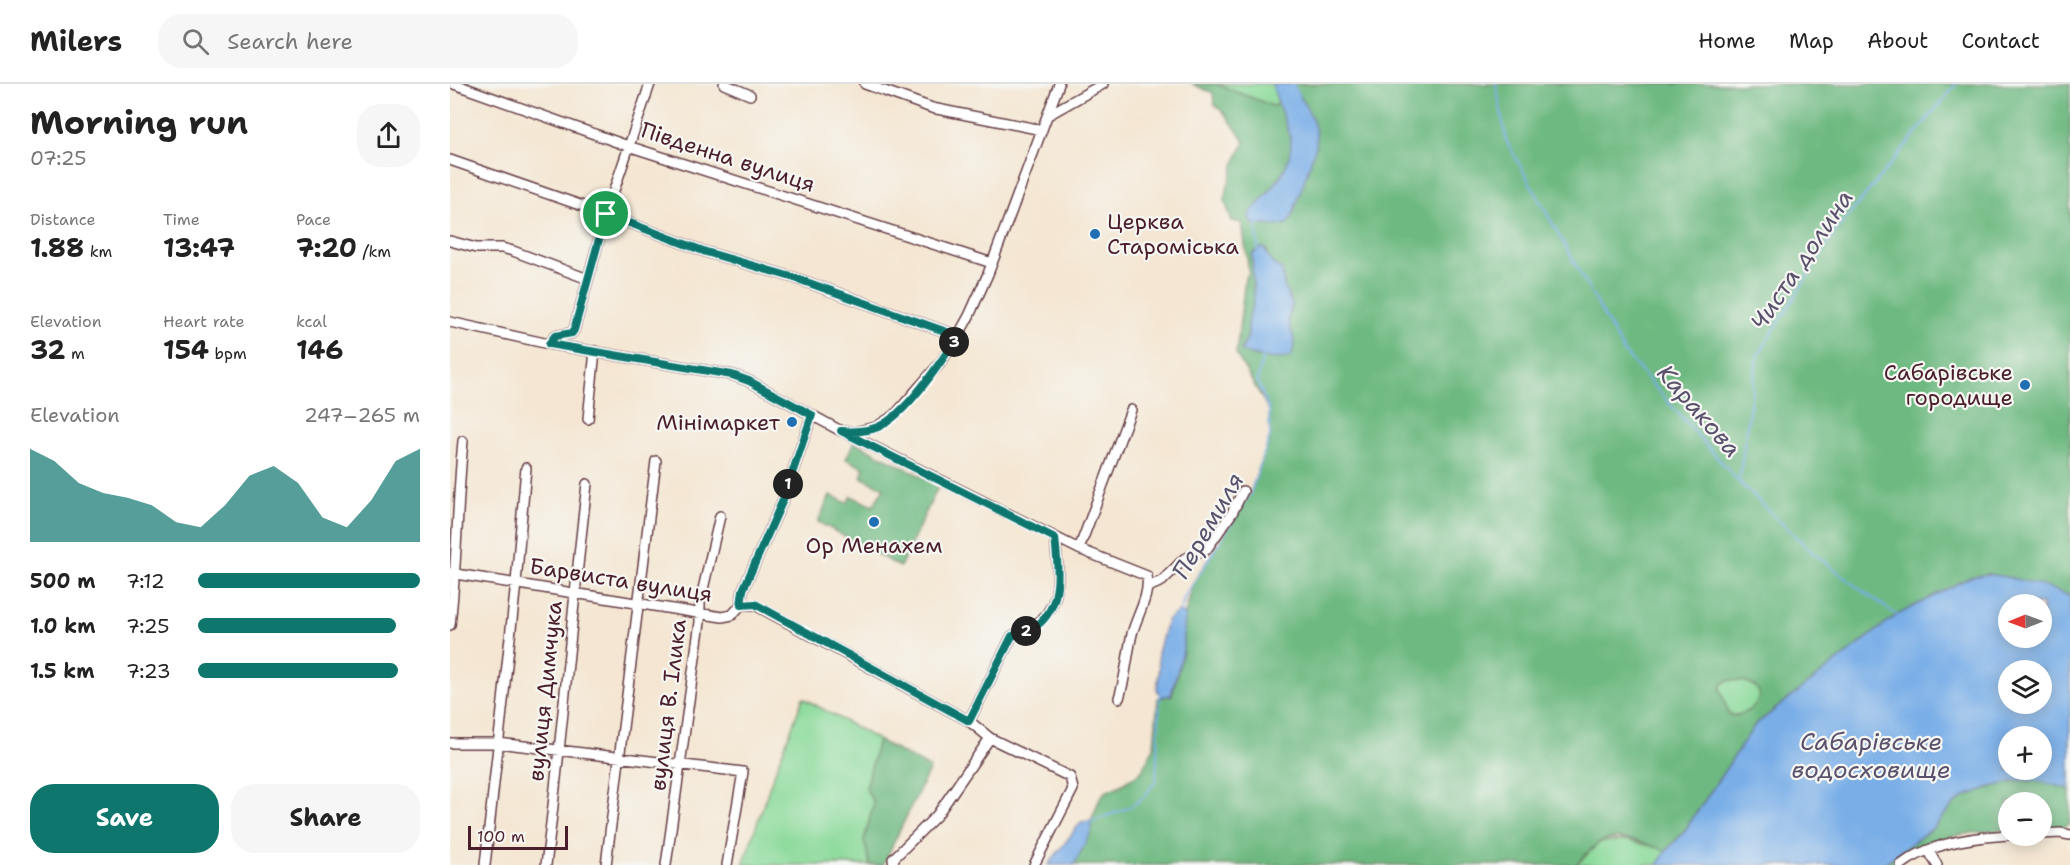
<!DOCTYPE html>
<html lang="en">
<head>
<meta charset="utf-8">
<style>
  body { margin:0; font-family:"Shantell Sans",sans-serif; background:#f6f6f6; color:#222; height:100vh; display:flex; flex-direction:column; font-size:22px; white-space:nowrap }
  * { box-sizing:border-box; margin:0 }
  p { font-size:20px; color:#767676 }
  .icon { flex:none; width:33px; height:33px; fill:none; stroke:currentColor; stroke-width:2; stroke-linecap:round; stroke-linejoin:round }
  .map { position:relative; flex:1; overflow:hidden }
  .side { display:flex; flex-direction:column; background:#fff; width:450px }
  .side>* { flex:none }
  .needle { width:39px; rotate:269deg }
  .controls { position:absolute; left:1548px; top:510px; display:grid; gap:12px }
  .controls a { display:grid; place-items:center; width:54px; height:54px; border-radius:50%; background:#fff; box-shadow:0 3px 15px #0003; font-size:30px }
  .scale { position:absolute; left:18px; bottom:15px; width:100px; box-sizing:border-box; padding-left:6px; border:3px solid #4a1f2b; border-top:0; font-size:16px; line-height:21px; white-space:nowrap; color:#4a1f2b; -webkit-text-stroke:4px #f6f6f2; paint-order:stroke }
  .pin { position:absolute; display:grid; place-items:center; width:51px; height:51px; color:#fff; margin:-26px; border:3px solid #fff; border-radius:50%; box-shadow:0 2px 6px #0007 }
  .km { position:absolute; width:30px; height:30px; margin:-15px; border-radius:50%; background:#222; color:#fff; font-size:16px; line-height:30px; text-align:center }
  .round { display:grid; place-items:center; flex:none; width:63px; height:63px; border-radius:24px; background:#f6f6f6 }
  .summary { display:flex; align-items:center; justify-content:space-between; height:102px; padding:0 30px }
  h1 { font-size:33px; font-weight:700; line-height:45px }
  .stats { display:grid; grid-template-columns:repeat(3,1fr); gap:9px; height:102px; padding:6px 30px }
  .stats div { display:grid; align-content:center }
  .stats b { font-size:26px; font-weight:700 }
  .stats small { font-size:16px; font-weight:400 }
  .stats p { font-size:16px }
  .chart { height:168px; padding:12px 30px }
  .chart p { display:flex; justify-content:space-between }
  .chart svg { width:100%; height:108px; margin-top:6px; fill:#0f766e; opacity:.7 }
  .primary-button { display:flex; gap:12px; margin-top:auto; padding:12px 30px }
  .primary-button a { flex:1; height:69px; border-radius:24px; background:#0f766e; color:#fff; font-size:24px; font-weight:700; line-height:69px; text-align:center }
  .primary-button a+a { background:#f6f6f6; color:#222 }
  ul { padding:0 30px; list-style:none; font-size:20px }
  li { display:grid; grid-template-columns:96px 72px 1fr; align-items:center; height:45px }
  li i { height:15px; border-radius:8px; background:#0f766e }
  header { display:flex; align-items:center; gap:36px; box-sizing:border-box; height:84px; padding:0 30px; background:#fff; border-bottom:2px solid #e0e0e0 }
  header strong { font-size:28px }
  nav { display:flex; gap:33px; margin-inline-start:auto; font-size:21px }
  .search { width:420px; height:54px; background:#f6f6f6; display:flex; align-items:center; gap:15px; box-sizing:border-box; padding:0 21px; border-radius:24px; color:#767676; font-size:22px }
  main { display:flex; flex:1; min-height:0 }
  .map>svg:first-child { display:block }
  .green { fill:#89d999; stroke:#6a7c62; stroke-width:1.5 }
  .forest { fill:#6eb981; stroke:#5c6c56; stroke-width:1.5; fill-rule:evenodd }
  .water { fill:#79aee7; stroke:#626689; stroke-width:1.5; fill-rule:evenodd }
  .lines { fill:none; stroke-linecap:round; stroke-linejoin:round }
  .stream { stroke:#79aee7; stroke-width:2 }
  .minor-casing { stroke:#643d44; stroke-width:12 }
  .minor { stroke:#fff; stroke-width:9 }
  .route-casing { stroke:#fff; stroke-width:12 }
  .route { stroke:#0f766e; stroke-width:8 }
  .poi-dot { fill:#1f6fb2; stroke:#f6f6f2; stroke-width:2 }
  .labels { text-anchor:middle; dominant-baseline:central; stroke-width:4.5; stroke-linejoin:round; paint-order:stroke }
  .street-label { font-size:22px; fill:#4a1f2b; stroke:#f6f6f2 }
  .poi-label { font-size:22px; fill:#4a1f2b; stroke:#f6f6f2; text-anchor:end }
  .water-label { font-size:24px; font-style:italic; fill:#5a516d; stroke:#f6f6f2 }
</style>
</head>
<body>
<header>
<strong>Milers</strong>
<div class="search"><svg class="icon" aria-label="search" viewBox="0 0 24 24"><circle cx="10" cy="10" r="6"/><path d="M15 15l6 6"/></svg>Search here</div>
<nav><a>Home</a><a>Map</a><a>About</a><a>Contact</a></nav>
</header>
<main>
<section class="side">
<div class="summary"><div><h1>Morning run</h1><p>07:25</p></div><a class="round"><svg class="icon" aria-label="share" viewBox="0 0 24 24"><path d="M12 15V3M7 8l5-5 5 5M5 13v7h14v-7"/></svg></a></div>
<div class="stats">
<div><p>Distance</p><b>1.88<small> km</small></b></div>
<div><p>Time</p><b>13:47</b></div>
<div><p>Pace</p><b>7:20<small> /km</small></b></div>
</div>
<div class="stats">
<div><p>Elevation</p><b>32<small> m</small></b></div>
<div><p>Heart rate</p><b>154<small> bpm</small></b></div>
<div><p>kcal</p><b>146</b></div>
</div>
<div class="chart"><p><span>Elevation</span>247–265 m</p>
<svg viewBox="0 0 160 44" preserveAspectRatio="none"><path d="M0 44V6L10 11L20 20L30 24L40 26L50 29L60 36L70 38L80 29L90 17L100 13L110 20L120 34L130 38L140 27L150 11L160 6V44z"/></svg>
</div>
<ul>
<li><b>500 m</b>7:12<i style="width:100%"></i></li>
<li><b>1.0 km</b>7:25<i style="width:89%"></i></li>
<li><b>1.5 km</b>7:23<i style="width:90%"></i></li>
</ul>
<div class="primary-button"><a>Save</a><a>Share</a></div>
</section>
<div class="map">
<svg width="1620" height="781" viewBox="0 0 1620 781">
  <rect width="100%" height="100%" fill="#f6f6f2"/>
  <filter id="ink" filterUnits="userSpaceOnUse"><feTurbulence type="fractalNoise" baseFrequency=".0167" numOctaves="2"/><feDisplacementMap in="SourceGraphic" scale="12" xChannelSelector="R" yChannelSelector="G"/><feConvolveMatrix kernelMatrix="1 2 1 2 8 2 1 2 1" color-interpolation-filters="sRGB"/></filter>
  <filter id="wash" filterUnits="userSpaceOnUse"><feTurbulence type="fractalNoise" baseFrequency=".008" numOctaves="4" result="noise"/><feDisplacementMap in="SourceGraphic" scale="24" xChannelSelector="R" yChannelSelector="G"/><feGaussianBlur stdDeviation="1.35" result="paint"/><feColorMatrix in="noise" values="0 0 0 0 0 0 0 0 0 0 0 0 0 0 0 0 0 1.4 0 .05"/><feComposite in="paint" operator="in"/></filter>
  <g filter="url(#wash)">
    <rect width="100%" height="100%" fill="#f4e6d2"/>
    <path class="green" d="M766 0H823L828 20 823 22Z
      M1281 596C1335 599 1298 637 1279 630L1270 605 1272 599Z
      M353 614 428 656 416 705 424 719 414 756 420 781H293L320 701Z
      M1317 618 1225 781H1126L1150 758 1177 756 1208 764Z"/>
    <path class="forest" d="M742 0H766L823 22 850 14 843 0H1620V512L1607 507 1561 494 1538 490 1447 531 1305 641 1233 749 1216 767C1198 760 1170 749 1151 758 1142 762 1133 774 1126 781H624L640 748 641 737 650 714 655 708 671 701 691 688 704 663 708 614 722 611 733 567 735 530 744 497 800 410 820 352 819 326 786 270 795 194 799 189 792 139 782 137 774 115 786 75 795 58 776 31 764 20 763 9ZM816 165 819 176 832 186 834 202 842 220 838 240 843 252V268C824 275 810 277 791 266L798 252V235L804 217 802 170ZM1281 596C1335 599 1298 637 1279 631L1270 605 1272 599Z
      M404 358 489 401 450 483 368 438 380 411 397 419 401 412 423 422 434 404 411 393 414 384 396 375Z
      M428 656 480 684 433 781H420L414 756 424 719 416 705Z
      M1571 696 1588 697 1620 705V740L1608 745 1592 742V718H1558V745C1520 750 1473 750 1445 781H1432L1484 743 1502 722 1516 712 1541 703Z"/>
    <path class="water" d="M823 0H843C854 20 869 38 866 62L842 133 837 140 826 142 803 140 799 135 800 129C817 110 846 82 840 53 835 35 826 19 823 0Z
      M813 163 822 179 832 186 834 202 842 220 838 236 844 256 843 268 840 273C824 277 806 273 791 267L798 252V235L804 217 802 170Z
      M1538 490C1566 494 1594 501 1620 512V705L1588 697 1571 696 1541 703 1516 712 1502 722 1484 743 1432 781H1207L1216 767 1233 749 1305 641 1447 531 1520 493ZM1558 520H1592V554H1558ZM1558 586H1592V620H1558ZM1592 652V686H1558V652Z
      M728 528 735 530 733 567 721 611 711 613 707 605 709 587 708 569 717 536Z
      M641 737V748L624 781H598L631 738Z"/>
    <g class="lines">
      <path class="stream" d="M843 0 848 11
        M1046 0 1056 56 1174 268 1289 398 1362 468 1411 506 1448 532
        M807 138 808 168
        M1289 398 1307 273 1386 147 1506 0
        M730 531 734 514 800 410 820 352 819 326 807 297 813 272
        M638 739 678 724 693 714 706 697 710 609"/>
    </g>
  </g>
  <g filter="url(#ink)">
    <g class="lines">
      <g class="minor-casing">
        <path id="minor" d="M4 0 178 62 542 179
          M274 0 300 11
          M415 0 482 24 592 46
          M598 31 653 0
          M0 76 156 130 256 168 345 194 508 252
          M0 157 26 164H52L63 167 138 195
          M0 238 99 260 282 291 299 297 391 347 404 348 426 343 445 331 491 278 508 252 519 232 538 190 609 0
          M99 260 105 252 122 249 124 246 156 130 200 0
          M138 335 145 267
          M396 349 629 465 697 492C700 512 687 531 682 550 677 571 676 593 669 614
          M629 465 681 326
          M0 489 272 533 282 531 291 521H305L519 637 540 654 620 693 623 705 584 781
          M698 503 712 497 734 475 756 466 782 429 793 407
          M291 521 293 506 333 416 362 331
          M0 541C7 480 7 419 13 357
          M519 637 562 552C614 535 610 500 605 454
          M0 659H48L293 688 277 781
          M1592 750 1610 749 1620 751
          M1478 766 1487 781
          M35 781 66 499 76 384
          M96 781C112 654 122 527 137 400
          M156 781 206 377
          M216 781 250 538V518L270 432
          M444 781 443 775 487 731 540 654
          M1451 781C1479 759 1524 753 1558 751"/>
      </g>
      <use href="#minor" class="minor"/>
    </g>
  </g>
  <g class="lines" filter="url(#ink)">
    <g class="route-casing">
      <path id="route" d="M156 130 256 168 345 194 508 252C491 278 456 331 428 343 416 348 404 348 391 347L605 454C608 481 613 517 591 538 583 546 572 549 562 552L519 637 305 520 291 521 293 506 333 416 362 331 299 297 282 291 99 260 105 252 122 249 124 246Z"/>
    </g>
    <use href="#route" class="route"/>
  </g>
  <g class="poi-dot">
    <circle cx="645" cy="150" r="6"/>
    <circle cx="1575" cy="301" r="6"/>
    <circle cx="342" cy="338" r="6"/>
    <circle cx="424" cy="438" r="6"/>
  </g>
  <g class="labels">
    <g class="street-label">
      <text transform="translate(278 73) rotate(18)">Південна вулиця</text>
      <text transform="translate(171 496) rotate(9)">Барвиста вулиця</text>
      <text transform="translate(95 607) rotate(-84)">вулиця Димчука</text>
      <text transform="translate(218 621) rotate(-83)">вулиця В. Ілика</text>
    </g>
    <g class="poi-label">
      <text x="657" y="137" text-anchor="start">Церква<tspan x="657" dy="25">Староміська</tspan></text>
      <text x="1563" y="288">Сабарівське<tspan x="1563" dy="25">городище</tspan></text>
      <text x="330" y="338">Мінімаркет</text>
      <text x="424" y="461" text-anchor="middle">Ор Менахем</text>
    </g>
    <g class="water-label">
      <text transform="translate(1352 176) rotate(-56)">Чиста долина</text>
      <text transform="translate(1249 327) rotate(49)">Каракова</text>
      <text transform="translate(758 442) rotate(-60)">Перемиля</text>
      <text x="1421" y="658">Сабарівське<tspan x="1421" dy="28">водосховище</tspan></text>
    </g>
  </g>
</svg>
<div class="controls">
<a><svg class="needle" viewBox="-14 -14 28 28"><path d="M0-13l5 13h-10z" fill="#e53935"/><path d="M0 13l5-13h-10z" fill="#767676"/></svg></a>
<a><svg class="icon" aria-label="layers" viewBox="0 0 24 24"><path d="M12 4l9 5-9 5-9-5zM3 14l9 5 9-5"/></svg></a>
<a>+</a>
<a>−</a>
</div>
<div class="scale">100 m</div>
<div class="pin" style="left:156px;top:130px;background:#1e9e55"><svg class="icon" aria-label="arrive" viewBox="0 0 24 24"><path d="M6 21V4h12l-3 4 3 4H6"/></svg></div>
<b class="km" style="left:338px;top:400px">1</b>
<b class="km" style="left:576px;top:547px">2</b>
<b class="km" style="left:504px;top:258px">3</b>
</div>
</main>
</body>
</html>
